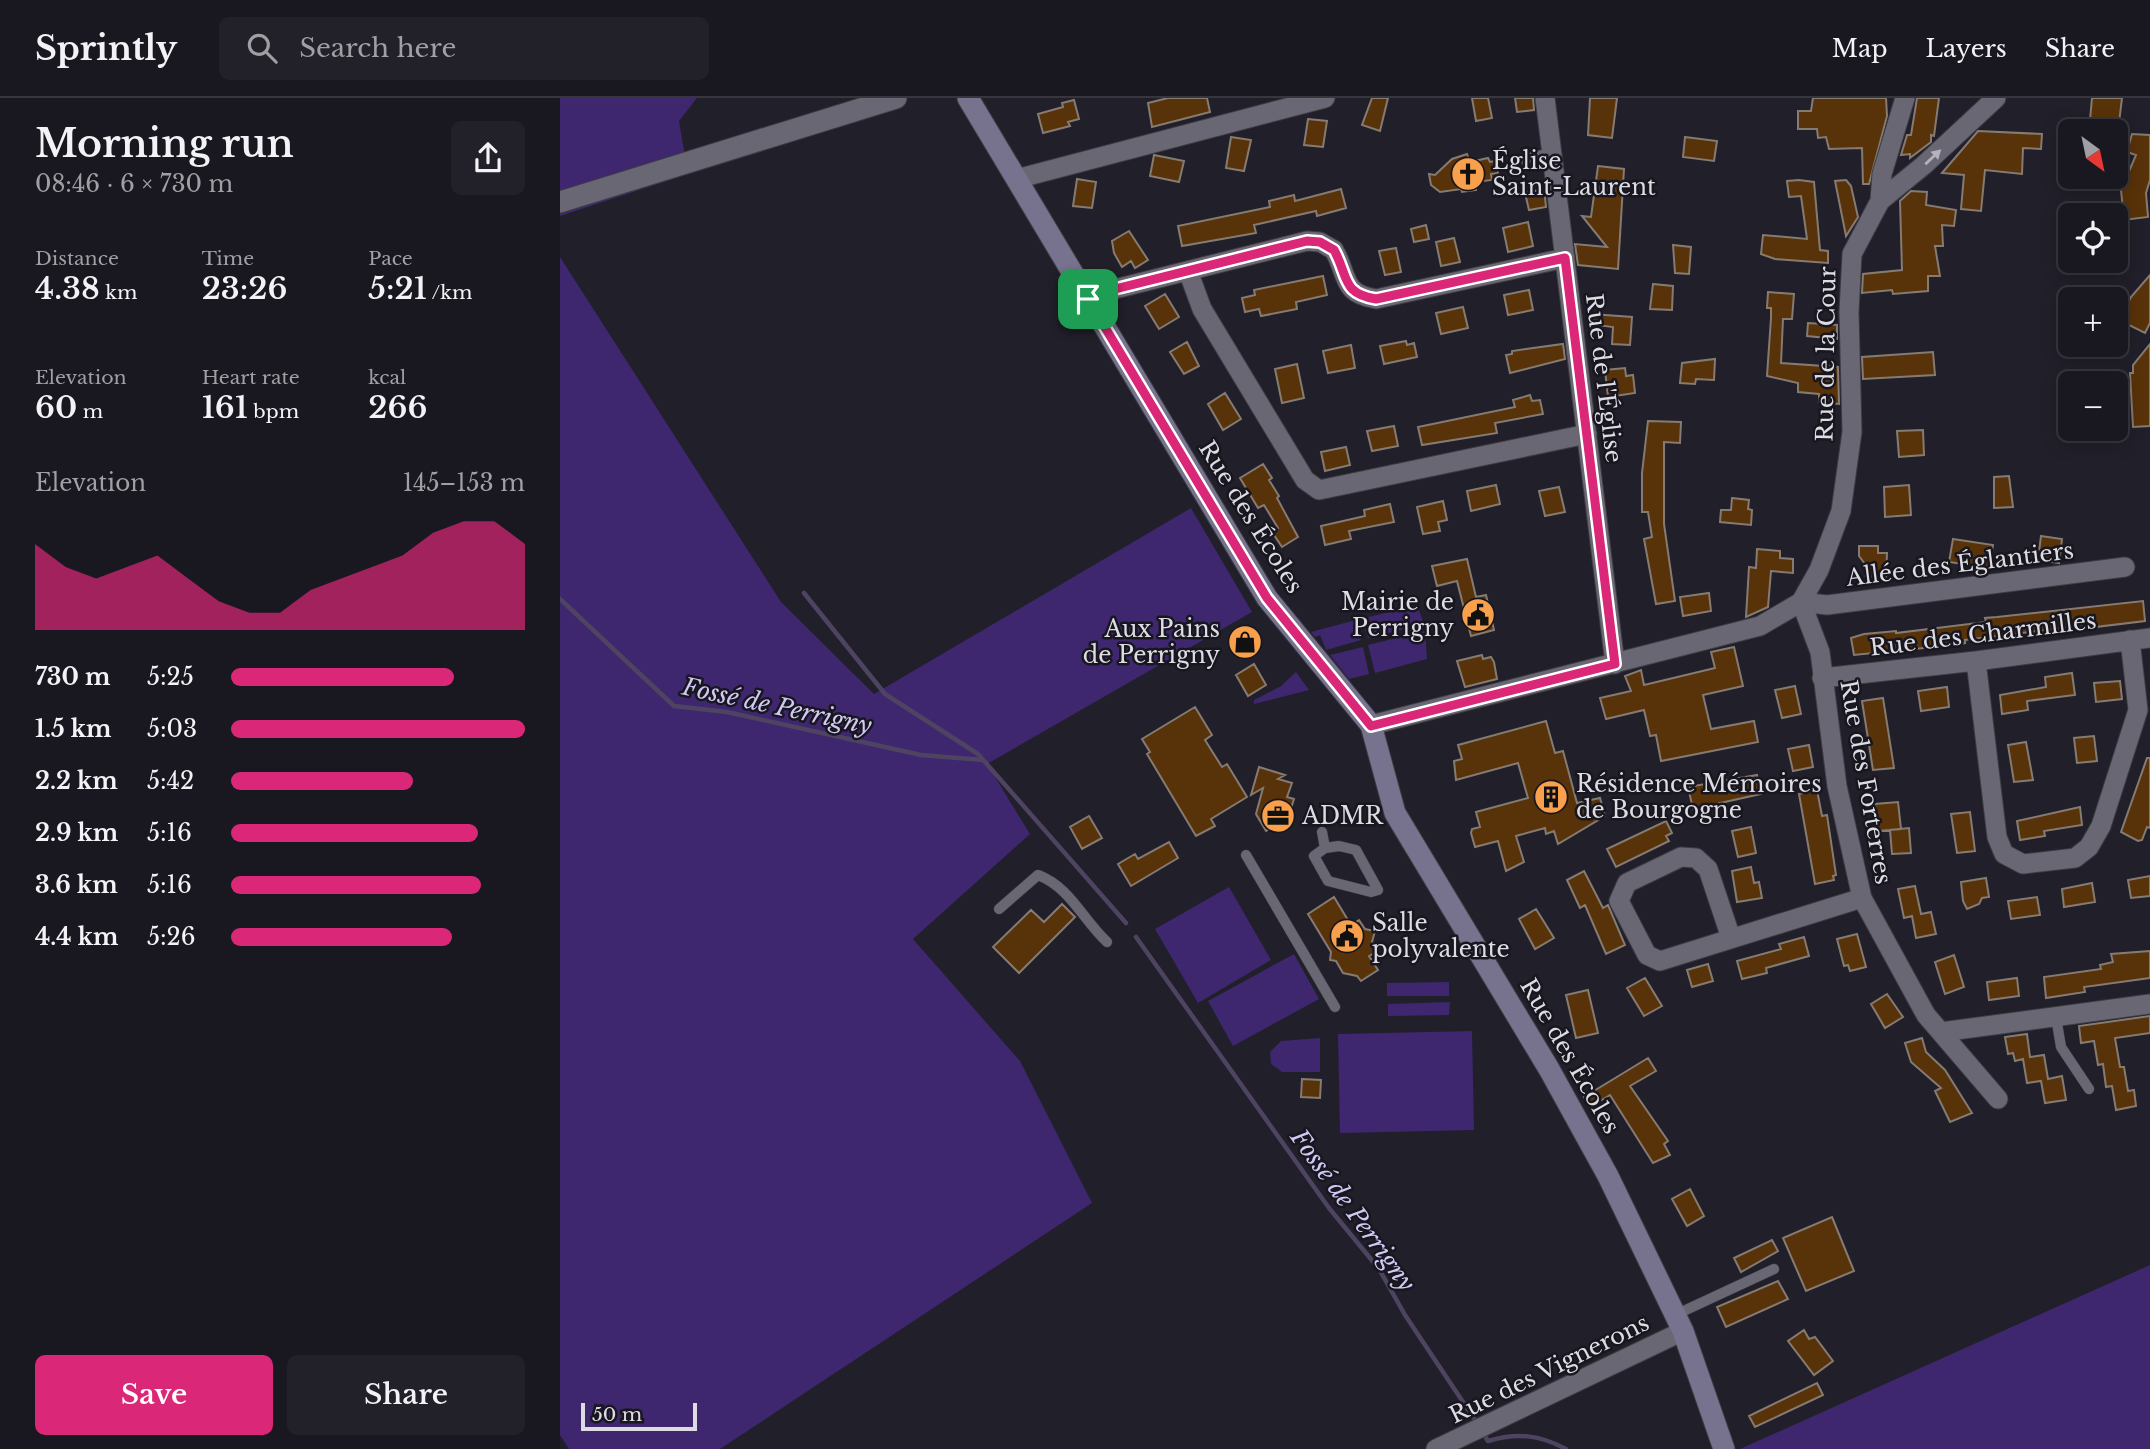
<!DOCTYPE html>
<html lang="en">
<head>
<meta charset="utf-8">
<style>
  body { margin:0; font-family:"Libre Baskerville",serif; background:#222028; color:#f1f3f6; height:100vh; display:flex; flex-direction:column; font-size:26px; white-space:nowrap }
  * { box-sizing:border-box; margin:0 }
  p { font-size:23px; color:#9f9fa4 }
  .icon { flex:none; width:38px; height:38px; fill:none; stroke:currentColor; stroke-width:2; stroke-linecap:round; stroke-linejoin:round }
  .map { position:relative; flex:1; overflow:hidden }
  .panel { display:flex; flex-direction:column; background:#19171f; width:560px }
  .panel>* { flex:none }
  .needle { width:46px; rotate:147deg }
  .fabs { position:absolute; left:1498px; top:21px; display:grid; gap:14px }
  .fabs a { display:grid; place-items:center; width:70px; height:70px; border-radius:10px; background:#19171f; box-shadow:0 4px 18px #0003,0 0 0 2px #37363d; font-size:35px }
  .scale { position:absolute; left:21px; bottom:18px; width:116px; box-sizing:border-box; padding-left:7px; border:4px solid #dddce3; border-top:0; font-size:19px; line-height:24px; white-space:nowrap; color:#dddce3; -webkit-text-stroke:5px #18161f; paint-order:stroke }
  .pin { position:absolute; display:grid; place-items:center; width:60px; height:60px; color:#fff; margin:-30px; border-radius:14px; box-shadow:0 4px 10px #0006 }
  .round { display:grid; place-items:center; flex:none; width:74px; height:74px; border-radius:10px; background:#222028 }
  .head { display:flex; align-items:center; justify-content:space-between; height:119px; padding:0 35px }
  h1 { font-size:38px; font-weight:600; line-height:52px }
  .figures { display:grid; grid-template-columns:repeat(3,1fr); gap:10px; height:119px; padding:7px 35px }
  .figures div { display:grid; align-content:center }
  .figures b { font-size:30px; font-weight:600 }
  .figures small { font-size:19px; font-weight:400 }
  .figures p { font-size:19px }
  .chart { height:196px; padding:14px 35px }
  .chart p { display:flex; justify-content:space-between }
  .chart svg { width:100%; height:126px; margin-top:7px; fill:#db2777; opacity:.7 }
  .primary-button { display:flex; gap:14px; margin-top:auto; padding:14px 35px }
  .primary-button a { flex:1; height:80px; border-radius:10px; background:#db2777; color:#fff; font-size:28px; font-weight:600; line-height:80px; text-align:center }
  .primary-button a+a { background:#222028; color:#f1f3f6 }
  ul { padding:0 35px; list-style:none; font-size:23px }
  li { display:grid; grid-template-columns:112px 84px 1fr; align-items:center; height:52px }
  li i { height:18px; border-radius:9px; background:#db2777 }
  header { display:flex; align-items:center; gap:42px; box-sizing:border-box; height:98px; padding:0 35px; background:#19171f; border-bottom:2px solid #37363d }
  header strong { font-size:33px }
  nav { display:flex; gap:38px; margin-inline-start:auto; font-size:24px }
  .search { width:490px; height:63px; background:#222028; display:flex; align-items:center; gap:18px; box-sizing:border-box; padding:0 24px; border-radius:10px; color:#9f9fa4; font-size:26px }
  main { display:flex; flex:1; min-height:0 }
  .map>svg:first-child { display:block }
  .green { fill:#3e276e }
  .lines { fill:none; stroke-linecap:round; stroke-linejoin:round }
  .stream { stroke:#4e4461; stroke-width:4.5 }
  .building { fill:#583209; stroke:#857b72; stroke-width:2 }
  .service-casing { stroke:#3d3c43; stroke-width:11 }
  .minor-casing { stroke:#3d3c43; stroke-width:21 }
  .tertiary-casing { stroke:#3d3c43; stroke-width:23 }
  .secondary-casing { stroke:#3d3c43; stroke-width:23 }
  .service { stroke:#696773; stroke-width:10 }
  .minor { stroke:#696773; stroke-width:19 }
  .tertiary { stroke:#696773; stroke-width:21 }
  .secondary { stroke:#77728d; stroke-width:21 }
  .oneway { fill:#b4b3bc }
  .route-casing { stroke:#fff; stroke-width:14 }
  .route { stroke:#db2777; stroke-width:9 }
  .labels { text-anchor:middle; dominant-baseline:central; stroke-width:5; stroke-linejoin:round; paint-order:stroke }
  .poi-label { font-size:23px; fill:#dddce3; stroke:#18161f; text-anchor:start }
  .street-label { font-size:23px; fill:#dddce3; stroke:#18161f }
  .water-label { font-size:24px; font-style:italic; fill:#d1c8f5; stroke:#18161f }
</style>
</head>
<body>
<header>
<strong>Sprintly</strong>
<div class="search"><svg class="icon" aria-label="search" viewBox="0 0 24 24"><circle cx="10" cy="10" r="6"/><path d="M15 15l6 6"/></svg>Search here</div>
<nav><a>Map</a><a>Layers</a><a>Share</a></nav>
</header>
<main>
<section class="panel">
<div class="head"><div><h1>Morning run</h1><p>08:46 · 6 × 730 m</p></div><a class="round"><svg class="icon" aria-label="share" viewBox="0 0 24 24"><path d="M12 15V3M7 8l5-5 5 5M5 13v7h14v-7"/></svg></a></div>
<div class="figures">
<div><p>Distance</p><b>4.38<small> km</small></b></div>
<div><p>Time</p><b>23:26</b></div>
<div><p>Pace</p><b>5:21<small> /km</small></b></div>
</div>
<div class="figures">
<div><p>Elevation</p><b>60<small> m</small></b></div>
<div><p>Heart rate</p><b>161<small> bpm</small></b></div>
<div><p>kcal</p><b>266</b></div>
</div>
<div class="chart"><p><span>Elevation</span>145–153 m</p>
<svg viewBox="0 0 160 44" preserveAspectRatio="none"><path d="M0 44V14L10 22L20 26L30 22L40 18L50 26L60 34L70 38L80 38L90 30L100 26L110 22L120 18L130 10L140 6L150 6L160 14V44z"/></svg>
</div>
<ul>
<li><b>730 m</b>5:25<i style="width:76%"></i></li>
<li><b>1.5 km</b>5:03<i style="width:100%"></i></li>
<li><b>2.2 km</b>5:42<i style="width:62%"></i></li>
<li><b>2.9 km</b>5:16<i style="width:84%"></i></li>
<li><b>3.6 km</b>5:16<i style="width:85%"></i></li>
<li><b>4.4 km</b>5:26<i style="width:75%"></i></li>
</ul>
<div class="primary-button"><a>Save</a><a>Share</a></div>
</section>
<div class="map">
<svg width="1590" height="1351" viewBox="0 0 1590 1351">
  <rect width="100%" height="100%" fill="#211f29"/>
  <path class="green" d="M0 0H137L119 23 128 76 0 118Z
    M0 159 221 504 314 596 631 410 692 514 427 666 470 736 353 841 460 963 532 1105 160 1351H9L0 1337Z
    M857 507 864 526 808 540 801 521Z
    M796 522 801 542 766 552 760 537 755 539 751 534Z
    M865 533 867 561 815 575 808 547Z
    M803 549 809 576 789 581 770 557Z
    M736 574 749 592 694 606V602L721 588Z
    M669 789 711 862 638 905 595 831Z
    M734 856 759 901 673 948 648 903Z
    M889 884V898H827V885Z
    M890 904 889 917 828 918V906Z
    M912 933 914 1032 780 1035 778 936Z
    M760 940V974H722L711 966 710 954 721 943Z
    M1590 1167V1351H1180Z"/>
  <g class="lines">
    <path class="stream" d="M244 495 325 596 418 656 566 825
      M0 501 114 608 167 614 361 657 423 662
      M576 839 769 1110 819 1171 845 1217 917 1325
      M923 1335 928 1343C957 1334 980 1337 1006 1351"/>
  </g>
  <path class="building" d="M608 0H647L650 14 592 29 588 5Z
    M812 0H828L820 33 802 27Z
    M912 0H928L932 20 916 23Z
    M955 0H973L974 12 957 14Z
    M1030 0H1057L1052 40 1028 37Z
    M1253 0H1326L1327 18 1309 86H1303L1302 50 1269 51 1266 39 1258 40 1257 31H1238V13H1251Z
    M1357 0H1379L1374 38 1371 37V44L1350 60V56L1341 57 1347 37H1351Z
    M1532 0H1562L1558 33H1529Z
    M514 2 519 21 508 24 510 28 483 35 478 16 503 9 502 5Z
    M748 21 767 23 763 49 744 47Z
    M1418 33 1482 36 1481 51 1463 50 1462 76 1425 72 1421 113 1401 111 1404 77 1382 75Z
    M1572 36 1590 37V82L1586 95 1588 119 1564 122 1561 92 1576 57 1567 54Z
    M671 39 691 42 684 73 666 70Z
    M1125 39 1157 43 1154 63 1123 59Z
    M907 56 910 64 928 60 930 64 936 63 938 75 931 76 932 82 915 84 916 92 902 94 901 91 880 94 871 87 869 76 875 77 892 61Z
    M594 57 624 63 619 84 590 78Z
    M1038 68 1064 71 1058 171 1018 167 1015 146 1047 149 1022 118 1031 119Z
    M517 81 536 84 532 110 513 108Z
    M1239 82 1254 84 1260 152 1268 153V165L1215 161 1201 156 1203 137 1247 141 1241 98 1229 99 1227 83Z
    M1286 82 1291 88 1298 119 1286 138 1275 83Z
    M781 91 786 110 757 118 756 113 694 127 696 135 622 148 618 128 710 109 709 103 734 97 735 103Z
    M984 91 986 109 969 112 965 95Z
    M1351 93 1367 94 1366 107 1396 112 1394 128 1382 127 1383 148H1375L1380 178H1368V193L1333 196 1332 192 1302 195 1303 176 1342 172 1340 103Z
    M968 124 973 148 948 154 943 130Z
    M866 127 869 141 854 144 851 131Z
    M569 133 588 162 575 170 571 163 562 169 554 155 552 143Z
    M894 140 900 164 881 168 876 144Z
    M1113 147 1131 149 1129 176 1115 175Z
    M836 150 841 174 825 177 819 153Z
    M1590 177V225L1585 235 1559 222 1571 199Z
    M763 178 767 197 736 204 737 211 701 218 699 211 685 214 682 200 695 197 694 192Z
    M1093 186 1113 188 1112 212 1090 211Z
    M969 192 973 212 948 217 944 197Z
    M1208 194 1234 196 1232 221H1223L1221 265 1278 269 1279 306 1259 304V296L1238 294V285L1207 278 1211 220V210H1207Z
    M605 196 619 219 599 231 585 208Z
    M903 209 908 230 881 236 876 215Z
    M1031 216 1072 219 1070 247 1052 246 1053 229 1030 226Z
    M1248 225 1277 227V241L1247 238Z
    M846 243 847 247 854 245 857 259 824 266 820 248Z
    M627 244 639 268 624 276 610 254Z
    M1003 246 1005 261 950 275 946 257 952 256V253Z
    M1590 246V328L1573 329 1570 275H1573V267Z
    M791 247 795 270 768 275 763 253Z
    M1373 254 1375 277 1303 281 1302 259Z
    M1155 261 1154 282 1136 281 1135 286 1120 285 1122 265Z
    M737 266 744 300 722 305 715 271Z
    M1065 270 1066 278 1073 277 1075 295 1048 299 1045 272Z
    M665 295 681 321 663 332 648 306Z
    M970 297 972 303 980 302 983 316 935 325 937 335 862 347 858 329 955 309 953 302Z
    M1088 323 1121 324 1120 345 1104 344V426L1115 503 1096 506 1084 441 1092 439 1088 414H1082V375Z
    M834 328 838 348 812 353 807 333Z
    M1363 332 1364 357 1339 359 1337 333Z
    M786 349 790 367 765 373 761 354Z
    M703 366 712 380 709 382 719 398 717 400 738 439 722 449 712 434 718 430 704 407 698 410 680 380Z
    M1449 378 1453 409 1434 410V379Z
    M936 387 940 406 911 413 907 393Z
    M1349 387 1351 417 1325 419 1324 389Z
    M999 389 1005 414 985 418 979 393Z
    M1172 400 1189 402 1188 411 1192 412 1191 427 1160 424 1161 412H1171Z
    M883 403 887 422 878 424 880 433 863 436 857 409Z
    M830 406 834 424 789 433 791 441 765 447 761 428 805 418 804 412Z
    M1481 438 1502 441 1499 465 1478 462Z
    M1393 441 1433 447 1429 470 1389 464Z
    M1299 448H1318V455H1327L1326 479 1305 478V466L1299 458Z
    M1197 451 1220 453V460L1233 461V475L1211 473 1208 509 1186 519 1189 469 1196 470Z
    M907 461 916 499 926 497 934 532 911 538 897 483 877 488 872 468Z
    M1149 495 1151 513 1123 518 1120 499Z
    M1583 503 1585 523 1510 532V529L1405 542V545L1374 549 1294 557 1291 540 1304 536 1336 533V535L1426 524 1425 520 1437 519Z
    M687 532 698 547 684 555 675 539Z
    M1174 549 1183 588 1143 597 1151 631 1194 623 1198 644 1101 663 1096 637 1090 638 1084 612 1046 621 1040 600 1071 593 1065 578 1081 572 1084 587 1155 570 1151 554Z
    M922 557 923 561 931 559 934 564 937 581 905 589 897 563Z
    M694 566 706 587 688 598 676 577Z
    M1512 575 1515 597 1467 603 1468 612 1442 616 1440 597 1486 589 1485 579Z
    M1560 583 1562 601 1536 604 1534 585Z
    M1235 588 1241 616 1222 620 1215 592Z
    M1387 589 1389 609 1361 613 1358 593Z
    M1323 600 1334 670 1313 672 1302 603Z
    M635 609 652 637 645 642 662 669 667 666 687 699 651 721 655 728 636 738 587 656 590 654 582 641Z
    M986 623 995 655 1003 653 1017 705 1040 700 1045 718 998 746 994 733 986 736 985 730 956 738 964 764 946 773 938 743 915 749 911 735 912 731 920 729 916 714 968 700 958 665 896 682 894 663 902 661 898 647Z
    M1534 638 1537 663 1517 665 1514 640Z
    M1466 644 1473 682 1454 684 1448 647Z
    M1249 647 1253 669 1233 673 1228 651Z
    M1587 660H1590V730L1587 729 1582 742 1578 743 1561 734Z
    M699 669 725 677 718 681 732 685 727 699 734 701 728 720 706 733 696 716 703 690 691 697Z
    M1197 677 1201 696 1133 711 1128 689Z
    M1257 692 1262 718 1267 717 1276 777 1273 778 1274 782 1255 786 1239 696Z
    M1338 704 1341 731 1318 733 1315 706Z
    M1520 709 1522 727 1484 733 1485 738 1460 742 1457 723Z
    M1410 714 1415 753 1397 755 1391 716Z
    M529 718 542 740 522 751 510 729Z
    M1106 723 1112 735 1106 738 1109 743 1056 769 1047 751Z
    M1191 729 1196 755 1178 759 1172 733Z
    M1349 730 1351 755 1332 756 1330 732Z
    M609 744 618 760 571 788 558 766 575 756 578 761Z
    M1191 769 1194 785 1199 784 1202 800 1177 804 1172 773Z
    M1024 773 1043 810 1048 807 1065 847 1046 856 1025 807 1020 810 1007 782Z
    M1590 778V798L1571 800 1568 782Z
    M1426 780 1429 799 1422 800 1419 806 1407 811 1403 803 1401 784Z
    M1532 785 1535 804 1504 809 1502 791Z
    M1355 788 1361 816 1371 814 1376 836 1356 840 1352 818 1344 820 1338 791Z
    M774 799 791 827 799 822 805 831 815 833 812 844 818 853 809 858 818 872 801 883 797 878 783 875 776 863 770 862 771 854 748 816Z
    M1477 799 1480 817 1451 821 1448 803Z
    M502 806 515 819 459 875 433 849 471 812 484 824Z
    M976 811 994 840 975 851 959 821Z
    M1297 836 1306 869 1290 873 1288 867 1284 868 1277 841Z
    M1244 839 1249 858 1206 870 1207 875 1182 881 1177 863 1221 851 1219 846Z
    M1590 853V880L1524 889 1525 894 1486 900 1484 879 1541 871 1540 867 1553 864 1551 856Z
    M1394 857 1404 889 1385 896 1375 864Z
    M1148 866 1153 883 1132 889 1127 872Z
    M1085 880 1102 908 1084 918 1067 890Z
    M1457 880 1459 898 1429 902 1427 884Z
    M1028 892 1038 935 1016 940 1006 897Z
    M1327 896 1343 919 1325 930 1311 906Z
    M1590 918V935L1555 940 1560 969H1564L1568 993 1574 992 1576 1008 1556 1012 1552 988 1546 989 1543 966 1538 967 1534 943 1521 945 1519 928Z
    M1467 936 1470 959 1484 957 1488 981 1502 978 1506 1002 1485 1005 1481 983 1467 985 1463 961 1455 963 1453 955 1448 956 1445 939Z
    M1362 940 1366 954 1385 972 1412 1015 1390 1024 1375 993 1381 990 1351 964 1345 945Z
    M1088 960 1096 973 1070 988 1108 1043 1104 1046 1110 1057 1093 1065 1050 997 1030 1009 1024 999Z
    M742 981 761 982 760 1000 741 999Z
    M1130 1091 1144 1118 1127 1128 1112 1101Z
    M1272 1119 1294 1173 1246 1193 1223 1140Z
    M1212 1142 1218 1153 1181 1174 1174 1160Z
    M1218 1183 1228 1201 1166 1229 1157 1209Z
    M1244 1232 1249 1241 1255 1239 1273 1263 1254 1277 1228 1243Z
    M1257 1285 1263 1297 1195 1329 1189 1318Z"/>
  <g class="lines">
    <g class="service-casing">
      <path id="service" d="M963 61 992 55
        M762 734 765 750
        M779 748 796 752 818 792 811 794 768 783 754 758 765 750Z
        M686 757 775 909
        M439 811 478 777C510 789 523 822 547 844
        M1496 919 1501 949 1529 991
        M1115 1217 1214 1171"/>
    </g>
    <g class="minor-casing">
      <path id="minor" d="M985 0 1055 566
        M456 81 765 0
        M1320 103 1322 76 1345 0
        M628 173 642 211 745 382 759 392 1027 336
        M528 200 535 196 747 143 760 144 774 152C789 179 781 195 816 201L1005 160
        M1416 563 1437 739 1444 756 1463 766 1515 760 1529 749 1541 728 1578 612 1570 542
        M1262 580 1416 563 1590 540
        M811 627 1200 528 1241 504 1259 472 1281 413 1292 334 1289 214 1292 156 1320 103 1364 67 1436 0
        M1171 840 1148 771 1136 760 1121 759 1067 785 1059 803 1087 857 1100 863 1302 800
        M1381 934 1590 906
        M1438 1001 1366 917 1302 800 1277 688 1260 554 1241 504 1267 507 1565 469
        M876 1351 1123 1233"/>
    </g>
    <g class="tertiary-casing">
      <path id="tertiary" d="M0 104 336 0"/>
    </g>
    <g class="secondary-casing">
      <path id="secondary" d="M408 0 707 500 811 627 835 715 989 971 1048 1078 1123 1233 1164 1351"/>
    </g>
    <use href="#service" class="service"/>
    <use href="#minor" class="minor"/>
    <use href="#tertiary" class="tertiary"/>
    <use href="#secondary" class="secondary"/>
  </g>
  <defs><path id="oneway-solid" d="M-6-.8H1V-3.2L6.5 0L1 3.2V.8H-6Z" transform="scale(1.75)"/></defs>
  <use class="oneway" href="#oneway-solid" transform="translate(1373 59) rotate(-43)"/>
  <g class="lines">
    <g class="route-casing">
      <path id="route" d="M747 143 760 144 774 152C789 179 781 195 816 201L1005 160 1055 566 811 628 707 500 528 201 535 196Z"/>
    </g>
    <use href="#route" class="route"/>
  </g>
  <defs>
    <g id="church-disc" transform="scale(1.75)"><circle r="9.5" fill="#f8a04b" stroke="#18161f"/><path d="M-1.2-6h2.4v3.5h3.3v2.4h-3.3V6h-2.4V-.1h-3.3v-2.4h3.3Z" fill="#111"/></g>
    <g id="civic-disc" transform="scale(1.75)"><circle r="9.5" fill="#f8a04b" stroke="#18161f"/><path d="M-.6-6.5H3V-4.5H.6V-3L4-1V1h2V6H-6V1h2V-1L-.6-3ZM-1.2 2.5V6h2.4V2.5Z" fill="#111"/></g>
    <g id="shop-disc" transform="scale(1.75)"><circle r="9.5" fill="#f8a04b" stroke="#18161f"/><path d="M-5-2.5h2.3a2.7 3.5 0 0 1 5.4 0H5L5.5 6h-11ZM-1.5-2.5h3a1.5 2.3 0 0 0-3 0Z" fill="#111"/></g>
    <g id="building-disc" transform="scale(1.75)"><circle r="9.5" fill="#f8a04b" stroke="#18161f"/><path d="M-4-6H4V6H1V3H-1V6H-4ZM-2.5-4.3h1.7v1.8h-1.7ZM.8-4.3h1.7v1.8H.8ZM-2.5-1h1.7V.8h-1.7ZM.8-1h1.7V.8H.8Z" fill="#111"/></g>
    <g id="office-disc" transform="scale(1.75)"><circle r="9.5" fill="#f8a04b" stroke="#18161f"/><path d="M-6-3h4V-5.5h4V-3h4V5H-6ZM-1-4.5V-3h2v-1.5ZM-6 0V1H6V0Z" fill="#111"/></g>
  </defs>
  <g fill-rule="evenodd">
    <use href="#church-disc" x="908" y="76"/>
    <use href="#civic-disc" x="918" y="517"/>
    <use href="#shop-disc" x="685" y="544"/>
    <use href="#building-disc" x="991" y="699"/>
    <use href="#office-disc" x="718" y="718"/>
    <use href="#civic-disc" x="787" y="838"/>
  </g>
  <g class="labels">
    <g class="poi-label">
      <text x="932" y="63">Église<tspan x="932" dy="26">Saint-Laurent</tspan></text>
      <text x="894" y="504" text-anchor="end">Mairie de<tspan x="894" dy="26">Perrigny</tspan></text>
      <text x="660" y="531" text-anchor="end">Aux Pains<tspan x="660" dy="26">de Perrigny</tspan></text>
      <text x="1016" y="686">Résidence Mémoires<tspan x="1016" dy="26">de Bourgogne</tspan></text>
      <text x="742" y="718">ADMR</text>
      <text x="812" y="825">Salle<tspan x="812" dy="26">polyvalente</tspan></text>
    </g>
    <g class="street-label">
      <text transform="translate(1266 256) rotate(-89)">Rue de la Cour</text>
      <text transform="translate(1044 280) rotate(83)">Rue de l'Église</text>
      <text transform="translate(691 419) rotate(58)">Rue des Écoles</text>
      <text transform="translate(1400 466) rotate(-7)">Allée des Églantiers</text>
      <text transform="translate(1423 536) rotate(-7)">Rue des Charmilles</text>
      <text transform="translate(1306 684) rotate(80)">Rue des Forterres</text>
      <text transform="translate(1010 958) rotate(60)">Rue des Écoles</text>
      <text transform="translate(989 1271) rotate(-26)">Rue des Vignerons</text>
    </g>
    <g class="water-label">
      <text transform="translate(217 608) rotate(12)">Fossé de Perrigny</text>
      <text transform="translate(793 1112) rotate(54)">Fossé de Perrigny</text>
    </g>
  </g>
</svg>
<div class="fabs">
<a><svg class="needle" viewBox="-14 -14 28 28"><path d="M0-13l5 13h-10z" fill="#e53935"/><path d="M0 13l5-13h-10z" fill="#9f9fa4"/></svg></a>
<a><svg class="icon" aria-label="locate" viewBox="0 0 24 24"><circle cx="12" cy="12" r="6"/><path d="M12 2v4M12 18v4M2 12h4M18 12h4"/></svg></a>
<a>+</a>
<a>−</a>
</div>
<div class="scale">50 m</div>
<div class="pin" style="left:528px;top:201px;background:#1e9e55"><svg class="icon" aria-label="arrive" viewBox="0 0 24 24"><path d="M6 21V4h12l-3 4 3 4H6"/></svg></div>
</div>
</main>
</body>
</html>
